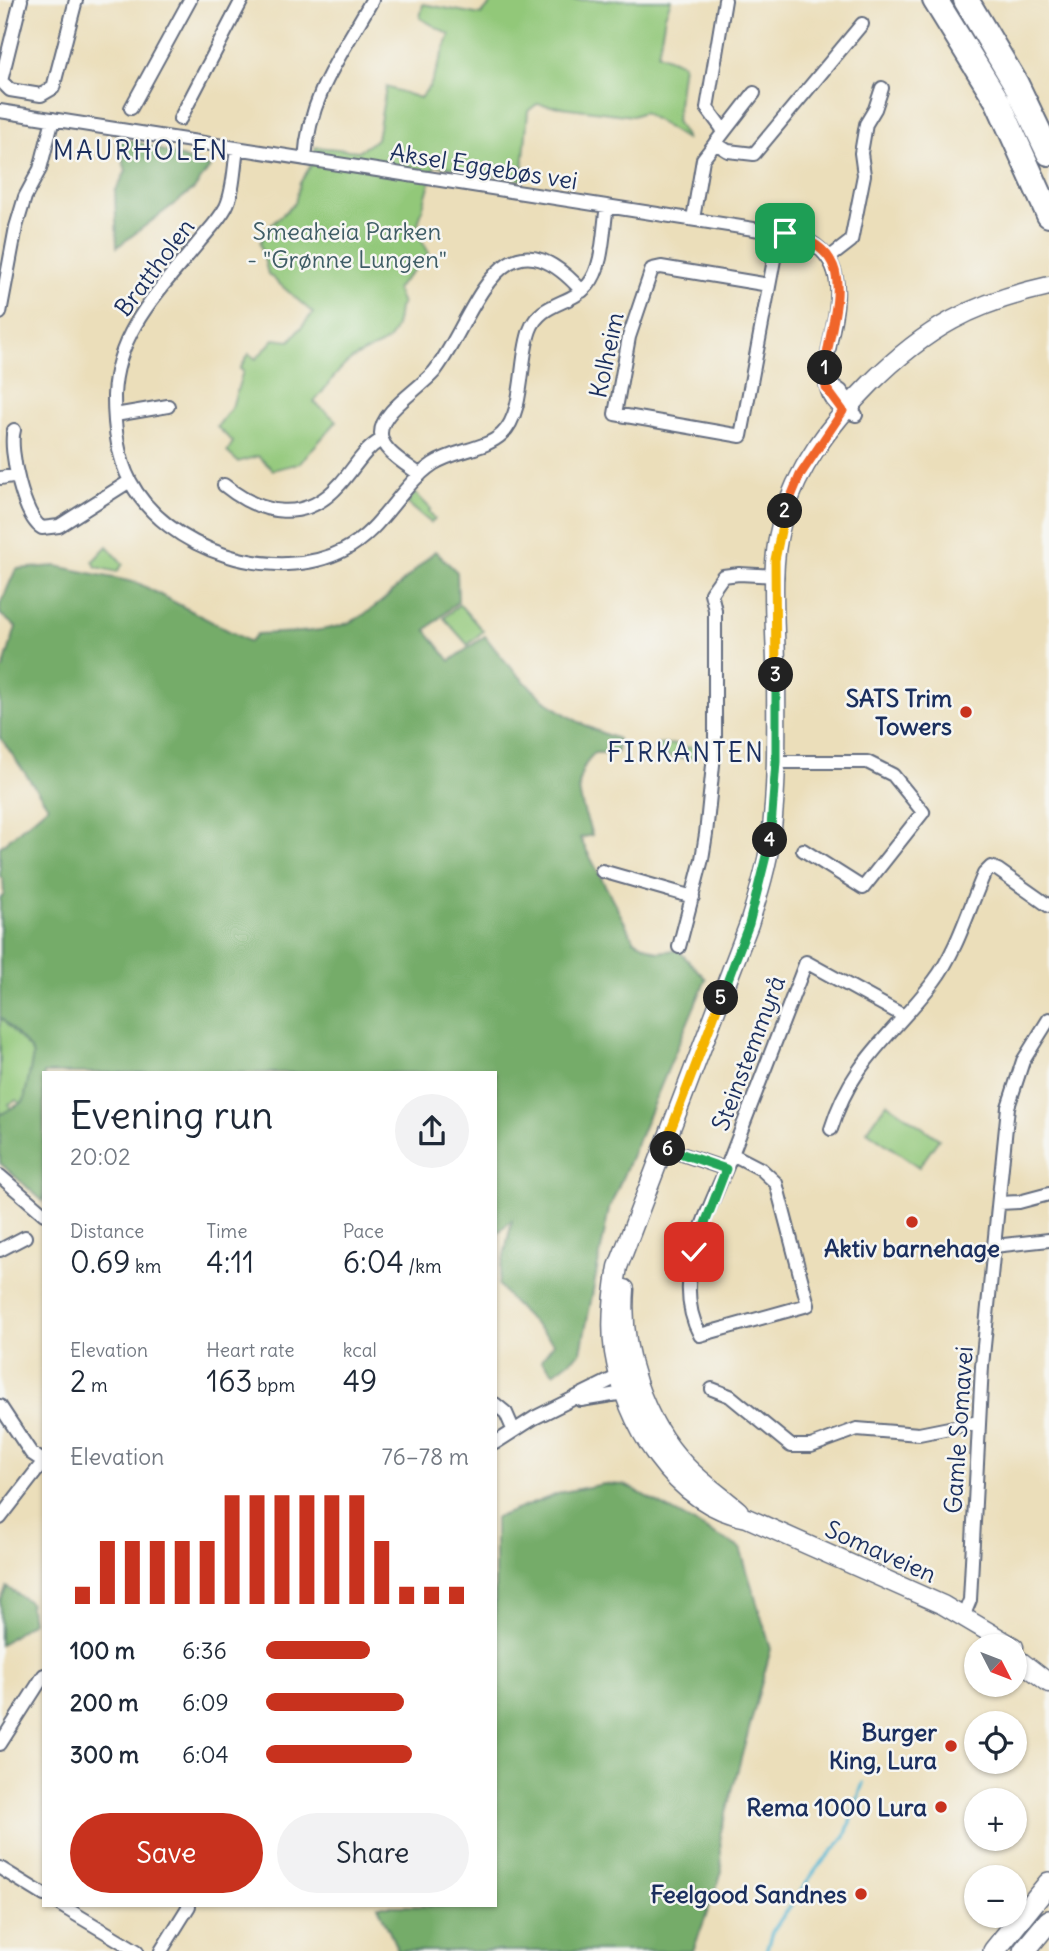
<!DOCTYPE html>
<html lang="en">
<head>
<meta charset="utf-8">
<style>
  body { margin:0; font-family:Delius,sans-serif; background:#f2f2f3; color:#1f2937; height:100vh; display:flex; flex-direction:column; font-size:26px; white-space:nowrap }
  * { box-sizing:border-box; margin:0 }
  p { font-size:23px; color:#747a83 }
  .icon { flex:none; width:38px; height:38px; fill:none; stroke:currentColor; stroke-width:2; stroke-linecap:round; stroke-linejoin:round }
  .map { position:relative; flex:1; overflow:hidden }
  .drawer { position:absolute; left:42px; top:1071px; width:455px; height:836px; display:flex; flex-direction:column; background:#fff; border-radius:0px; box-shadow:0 2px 5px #0004 }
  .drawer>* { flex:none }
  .needle { width:46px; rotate:132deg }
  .fabs { position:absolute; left:964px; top:1634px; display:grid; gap:14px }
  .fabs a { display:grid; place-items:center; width:63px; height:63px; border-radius:50%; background:#fff; box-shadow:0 2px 5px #0004; font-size:35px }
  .pin { position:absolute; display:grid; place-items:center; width:60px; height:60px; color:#fff; margin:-30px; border-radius:14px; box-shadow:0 4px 10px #0006 }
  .km { position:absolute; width:35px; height:35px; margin:-18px; border-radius:50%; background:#222; color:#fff; font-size:19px; line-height:35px; text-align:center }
  .round { display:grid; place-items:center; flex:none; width:74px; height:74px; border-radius:37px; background:#f2f2f3 }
  .headline { display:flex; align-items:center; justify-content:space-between; height:119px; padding:0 28px }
  h1 { font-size:38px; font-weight:600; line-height:52px }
  .figures { display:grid; grid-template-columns:repeat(3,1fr); gap:10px; height:119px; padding:7px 28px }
  .figures div { display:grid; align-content:center }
  .figures b { font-size:30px; font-weight:600 }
  .figures small { font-size:19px; font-weight:400 }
  .figures p { font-size:19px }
  .chart { height:196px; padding:14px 28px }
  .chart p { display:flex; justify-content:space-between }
  .chart svg { width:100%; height:126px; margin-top:7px; stroke:#c8321e; stroke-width:6 }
  .action { display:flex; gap:14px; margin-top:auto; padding:14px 28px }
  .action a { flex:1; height:80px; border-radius:42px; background:#c8321e; color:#fff; font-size:28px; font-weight:600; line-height:80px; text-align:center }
  .action a+a { background:#f2f2f3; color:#1f2937 }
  ul { padding:0 28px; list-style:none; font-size:23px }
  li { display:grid; grid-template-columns:112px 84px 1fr; align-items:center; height:52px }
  li i { height:18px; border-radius:9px; background:#c8321e }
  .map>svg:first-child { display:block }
  .green { fill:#92c879; stroke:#567c6c; stroke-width:2 }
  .forest { fill:#75ac69; stroke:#486e64; stroke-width:2 }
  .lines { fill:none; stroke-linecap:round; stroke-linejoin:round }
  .stream { stroke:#4fb2cd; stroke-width:3.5 }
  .minor-casing { stroke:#646c7e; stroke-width:16 }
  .secondary-casing { stroke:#646c7e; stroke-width:21 }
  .primary-casing { stroke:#646c7e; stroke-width:24 }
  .motorway-casing { stroke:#646c7e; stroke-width:28 }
  .minor { stroke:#fff; stroke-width:12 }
  .secondary { stroke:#fff; stroke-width:18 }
  .primary { stroke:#fff; stroke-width:21 }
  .motorway { stroke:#fff; stroke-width:24 }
  .split-1-casing { stroke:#fff; stroke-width:14 }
  .split-2-casing { stroke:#fff; stroke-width:14 }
  .split-3-casing { stroke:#fff; stroke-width:14 }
  .split-4-casing { stroke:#fff; stroke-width:14 }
  .split-5-casing { stroke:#fff; stroke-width:14 }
  .split-6-casing { stroke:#fff; stroke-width:14 }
  .split-7-casing { stroke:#fff; stroke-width:14 }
  .split-1 { stroke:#f0652b; stroke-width:9 }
  .split-2 { stroke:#f0652b; stroke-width:9 }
  .split-3 { stroke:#f5b400; stroke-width:9 }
  .split-4 { stroke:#22a559; stroke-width:9 }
  .split-5 { stroke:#22a559; stroke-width:9 }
  .split-6 { stroke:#f5b400; stroke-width:9 }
  .split-7 { stroke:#22a559; stroke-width:9 }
  .poi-dot { fill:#c8321e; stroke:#f6f6f2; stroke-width:2.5 }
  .labels { text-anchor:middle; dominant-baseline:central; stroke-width:5; stroke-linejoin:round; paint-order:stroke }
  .street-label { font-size:24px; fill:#1b2f5e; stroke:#f6f6f2 }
  .park-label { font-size:24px; fill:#3f5d66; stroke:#f6f6f2 }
  .poi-label { font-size:24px; font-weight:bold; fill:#1b2f5e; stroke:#f6f6f2; text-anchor:end }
  .neighbourhood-label { font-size:26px; letter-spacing:2px; fill:#1b2f5e; stroke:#f6f6f2 }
</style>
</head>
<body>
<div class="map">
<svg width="1049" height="1951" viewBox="0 0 1049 1951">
  <rect width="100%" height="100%" fill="#f6f6f2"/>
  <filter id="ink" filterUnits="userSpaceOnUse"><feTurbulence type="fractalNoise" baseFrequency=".0143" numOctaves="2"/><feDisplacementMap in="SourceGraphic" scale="14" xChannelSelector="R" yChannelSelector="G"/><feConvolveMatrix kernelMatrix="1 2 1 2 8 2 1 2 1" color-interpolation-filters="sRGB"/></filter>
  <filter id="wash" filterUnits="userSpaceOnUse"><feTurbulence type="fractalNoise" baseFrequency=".00686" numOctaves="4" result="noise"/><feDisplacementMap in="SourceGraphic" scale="28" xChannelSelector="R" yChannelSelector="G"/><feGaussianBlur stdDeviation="1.57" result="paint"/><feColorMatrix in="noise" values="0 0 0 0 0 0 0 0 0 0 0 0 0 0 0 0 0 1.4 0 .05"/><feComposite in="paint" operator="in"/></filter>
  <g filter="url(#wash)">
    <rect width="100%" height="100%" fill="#ebdeba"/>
    <path class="green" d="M494 0H671L665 16 658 54 683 64 676 121 687 140 643 112 633 116 537 104 528 111 522 180 435 165 416 231 429 253 396 289 402 304 399 308C395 355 375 340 347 363 335 373 325 390 314 402L337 421 300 463 273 470 258 456 238 462 227 452 233 442 217 427 232 407 243 371 240 369 249 354 256 359 274 339 290 341 313 313 268 274 260 243 270 226 295 203 300 183 310 167 316 147 359 151 377 139 386 87 420 98 430 86 450 35 420 18 423 4 481 15Z
      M415 493 431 509 429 511 435 519 431 523 407 503Z
      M107 546 123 564 117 572 96 567 93 561Z
      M459 604 483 631 468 645 444 618Z
      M679 744 682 748 696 747V759L670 757 654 748 656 745Z
      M0 1017 31 1050 33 1056 24 1101 21 1104 17 1100 9 1104 11 1110 0 1115Z
      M887 1103 939 1139 919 1167 867 1131Z"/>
    <path class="forest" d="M132 140 210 167 194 189 117 247 115 192 126 171 117 142Z
      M435 551 457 572 458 601 426 630 450 661 485 636C522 685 559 719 618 739L617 753H594C568 781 582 803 592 835L580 838 634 940 657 952 678 950 706 979 609 1209 581 1352 554 1373 541 1360 554 1343 512 1302 498 1284 512 1220 495 1235V1073H44V1202L0 1163V1115L24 1101 33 1056 31 1050 0 1017V899L4 894 3 879 0 877V847L48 806 0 737V669H3L16 627 0 614V605L16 569 56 566 138 583 250 642 257 634C287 632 319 634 348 623 378 611 411 573 435 551Z
      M604 1484 625 1485 740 1548 771 1649 720 1835 722 1872 693 1951H398L378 1906H495V1518L563 1492Z
      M7 1587 29 1602 32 1622 0 1645V1601Z"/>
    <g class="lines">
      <path class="stream" d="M766 1951 772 1932 817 1868 845 1837 863 1783"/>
    </g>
  </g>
  <g filter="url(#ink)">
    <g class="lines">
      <g class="minor-casing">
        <path id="minor" d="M21 0 1 81 10 90 41 95 53 88 76 0
          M131 108 190 0
          M0 111 798 236C893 273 775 394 856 415
          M180 119 242 0
          M724 131 707 108 725 0
          M715 143 728 151 754 154 862 24
          M237 149C234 167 234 191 226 207 219 220 208 231 199 242 161 289 116 331 114 396 114 423 117 456 130 481 166 550 275 586 344 550 383 530 398 488 433 464 454 450 485 450 502 434 525 413 519 359 530 330 540 302 571 305 588 285 604 267 603 228 607 206
          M305 159C309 95 342 54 372 0
          M693 219 703 159 754 93
          M829 258 851 241 864 175 861 153 866 124 875 109 882 88
          M769 285 661 267 652 269 629 337 615 414 741 436 779 233
          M0 313 16 227 25 197 40 169 53 119
          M827 381 841 391 854 408
          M115 415 168 406
          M14 430C8 449 24 518 42 528L59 526 130 481
          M420 475C408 465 381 451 381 434 380 412 418 390 434 372 474 322 499 198 582 291
          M1 478 17 475
          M224 485C261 515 305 524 340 484 354 469 363 450 381 440
          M776 762H867L893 775 923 812 863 888 803 850
          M602 871 693 897
          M679 947 702 859 706 834 715 745V610L711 593 723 576 739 574 777 576
          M831 1129C852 1060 893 1035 934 981 957 951 969 908 984 874L991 867 998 870 1049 906
          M664 1148 726 1169C705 1219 671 1281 700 1335L808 1305 776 1183 761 1169 732 1154 726 1169
          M732 1154 806 962 904 1016
          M0 1176 44 1214
          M999 1203 1019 1202 1049 1194
          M994 1246 1049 1240
          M0 1250 25 1237
          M712 1389 730 1396 791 1446H811L857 1429 919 1434 979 1422
          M581 1400 624 1393 630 1388
          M495 1404 506 1413 513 1429
          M0 1406 31 1453 43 1461
          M495 1443 534 1418 619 1376 625 1378
          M0 1518 44 1461
          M963 1617 970 1600 982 1366 1008 1107 1023 1061 1049 1019
          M0 1744 44 1675
          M0 1868 44 1895
          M62 1906 137 1951
          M161 1951 189 1906"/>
      </g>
      <g class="secondary-casing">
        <path id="secondary" d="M625 1289C620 1351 643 1421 686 1466 702 1483 722 1496 739 1511
          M1014 1647 943 1605 747 1518C673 1504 625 1422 614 1352 610 1324 613 1295 618 1267L749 924C758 895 767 867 771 837 778 779 776 720 776 662 775 619 770 565 781 525 795 469 831 423 871 383 926 328 973 303 1049 286
          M1015 1657 1049 1683"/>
      </g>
      <g class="primary-casing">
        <path id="primary" d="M994 1951 1049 1883
          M1024 1951 1049 1921"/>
      </g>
      <g class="motorway-casing">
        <path id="motorway" d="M935 0 998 102 1049 215
          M966 0 1016 84 1049 153"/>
      </g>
      <use href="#minor" class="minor"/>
      <use href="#secondary" class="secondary"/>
      <use href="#primary" class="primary"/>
      <use href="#motorway" class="motorway"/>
    </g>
  </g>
  <g class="lines" filter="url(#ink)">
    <g class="split-1-casing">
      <path id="split-1" d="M785 233C865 250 831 313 825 368"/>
    </g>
    <g class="split-2-casing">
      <path id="split-2" d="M785 511 800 475 843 411 826 388 825 368"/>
    </g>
    <g class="split-3-casing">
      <path id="split-3" d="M776 675 775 560 785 511"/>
    </g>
    <g class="split-4-casing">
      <path id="split-4" d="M770 840 776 762V675"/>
    </g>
    <g class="split-5-casing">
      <path id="split-5" d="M721 998 749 924 770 840"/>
    </g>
    <g class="split-6-casing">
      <path id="split-6" d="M668 1149 664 1148 721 998"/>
    </g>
    <g class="split-7-casing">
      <path id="split-7" d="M668 1149 726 1169 694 1252"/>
    </g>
    <use href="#split-1" class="split-1"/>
    <use href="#split-2" class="split-2"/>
    <use href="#split-3" class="split-3"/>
    <use href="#split-4" class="split-4"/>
    <use href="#split-5" class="split-5"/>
    <use href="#split-6" class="split-6"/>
    <use href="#split-7" class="split-7"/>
  </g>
  <g class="poi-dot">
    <circle cx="966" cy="712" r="7"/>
    <circle cx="912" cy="1222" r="7"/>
    <circle cx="951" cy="1746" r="7"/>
    <circle cx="941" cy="1807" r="7"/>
    <circle cx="861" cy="1894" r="7"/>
  </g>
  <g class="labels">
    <g class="street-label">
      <text transform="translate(484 166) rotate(9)">Aksel Eggebøs vei</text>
      <text transform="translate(154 267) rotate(-53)">Brattholen</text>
      <text transform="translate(606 355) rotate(-78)">Kolheim</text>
      <text transform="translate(748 1053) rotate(-69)">Steinstemmyrå</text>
      <text transform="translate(958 1430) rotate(-86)">Gamle Somavei</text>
      <text transform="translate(881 1551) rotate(24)">Somaveien</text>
    </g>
    <g class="park-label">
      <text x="347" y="231">Smeaheia Parken<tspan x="347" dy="28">- "Grønne Lungen"</tspan></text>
    </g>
    <g class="poi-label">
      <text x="952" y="698">SATS Trim<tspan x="952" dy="28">Towers</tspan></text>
      <text x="912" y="1248" text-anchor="middle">Aktiv barnehage</text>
      <text x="937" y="1732">Burger<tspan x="937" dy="28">King, Lura</tspan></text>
      <text x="927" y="1807">Rema 1000 Lura</text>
      <text x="847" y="1894">Feelgood Sandnes</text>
    </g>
    <g class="neighbourhood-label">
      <text x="141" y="150">MAURHOLEN</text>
      <text x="686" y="752">FIRKANTEN</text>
    </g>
  </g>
</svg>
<div class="fabs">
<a><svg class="needle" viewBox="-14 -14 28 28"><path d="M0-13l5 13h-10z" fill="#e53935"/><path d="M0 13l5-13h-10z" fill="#747a83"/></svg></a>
<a><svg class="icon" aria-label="locate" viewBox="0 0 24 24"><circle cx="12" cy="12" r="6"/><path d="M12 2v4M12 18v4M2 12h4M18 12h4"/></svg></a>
<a>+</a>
<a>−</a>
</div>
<div class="pin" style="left:785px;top:233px;background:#1e9e55"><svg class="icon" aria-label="arrive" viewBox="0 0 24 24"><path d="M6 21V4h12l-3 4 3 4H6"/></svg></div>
<div class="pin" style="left:694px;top:1252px;background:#d93025"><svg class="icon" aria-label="check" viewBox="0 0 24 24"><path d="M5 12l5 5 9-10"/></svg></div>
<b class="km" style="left:825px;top:368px">1</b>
<b class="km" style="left:785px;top:511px">2</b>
<b class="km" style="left:776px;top:675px">3</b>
<b class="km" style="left:770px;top:840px">4</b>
<b class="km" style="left:721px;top:998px">5</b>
<b class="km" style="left:668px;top:1149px">6</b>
<section class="drawer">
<div class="headline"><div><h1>Evening run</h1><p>20:02</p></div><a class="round"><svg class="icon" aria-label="share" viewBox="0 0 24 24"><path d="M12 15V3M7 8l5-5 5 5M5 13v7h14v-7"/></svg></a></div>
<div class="figures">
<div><p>Distance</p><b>0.69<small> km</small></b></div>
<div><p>Time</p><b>4:11</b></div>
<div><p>Pace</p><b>6:04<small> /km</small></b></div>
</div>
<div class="figures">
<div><p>Elevation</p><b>2<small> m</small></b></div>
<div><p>Heart rate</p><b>163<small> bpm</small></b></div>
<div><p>kcal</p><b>49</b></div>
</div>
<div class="chart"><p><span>Elevation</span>76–78 m</p>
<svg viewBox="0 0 160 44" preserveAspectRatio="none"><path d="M5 44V38M15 44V22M25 44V22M35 44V22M45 44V22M55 44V22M65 44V6M75 44V6M85 44V6M95 44V6M105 44V6M115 44V6M125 44V22M135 44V38M145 44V38M155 44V38"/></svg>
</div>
<ul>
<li><b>100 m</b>6:36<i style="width:51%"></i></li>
<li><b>200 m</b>6:09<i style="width:68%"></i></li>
<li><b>300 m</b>6:04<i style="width:72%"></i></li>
</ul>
<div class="action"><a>Save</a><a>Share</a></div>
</section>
</div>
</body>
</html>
